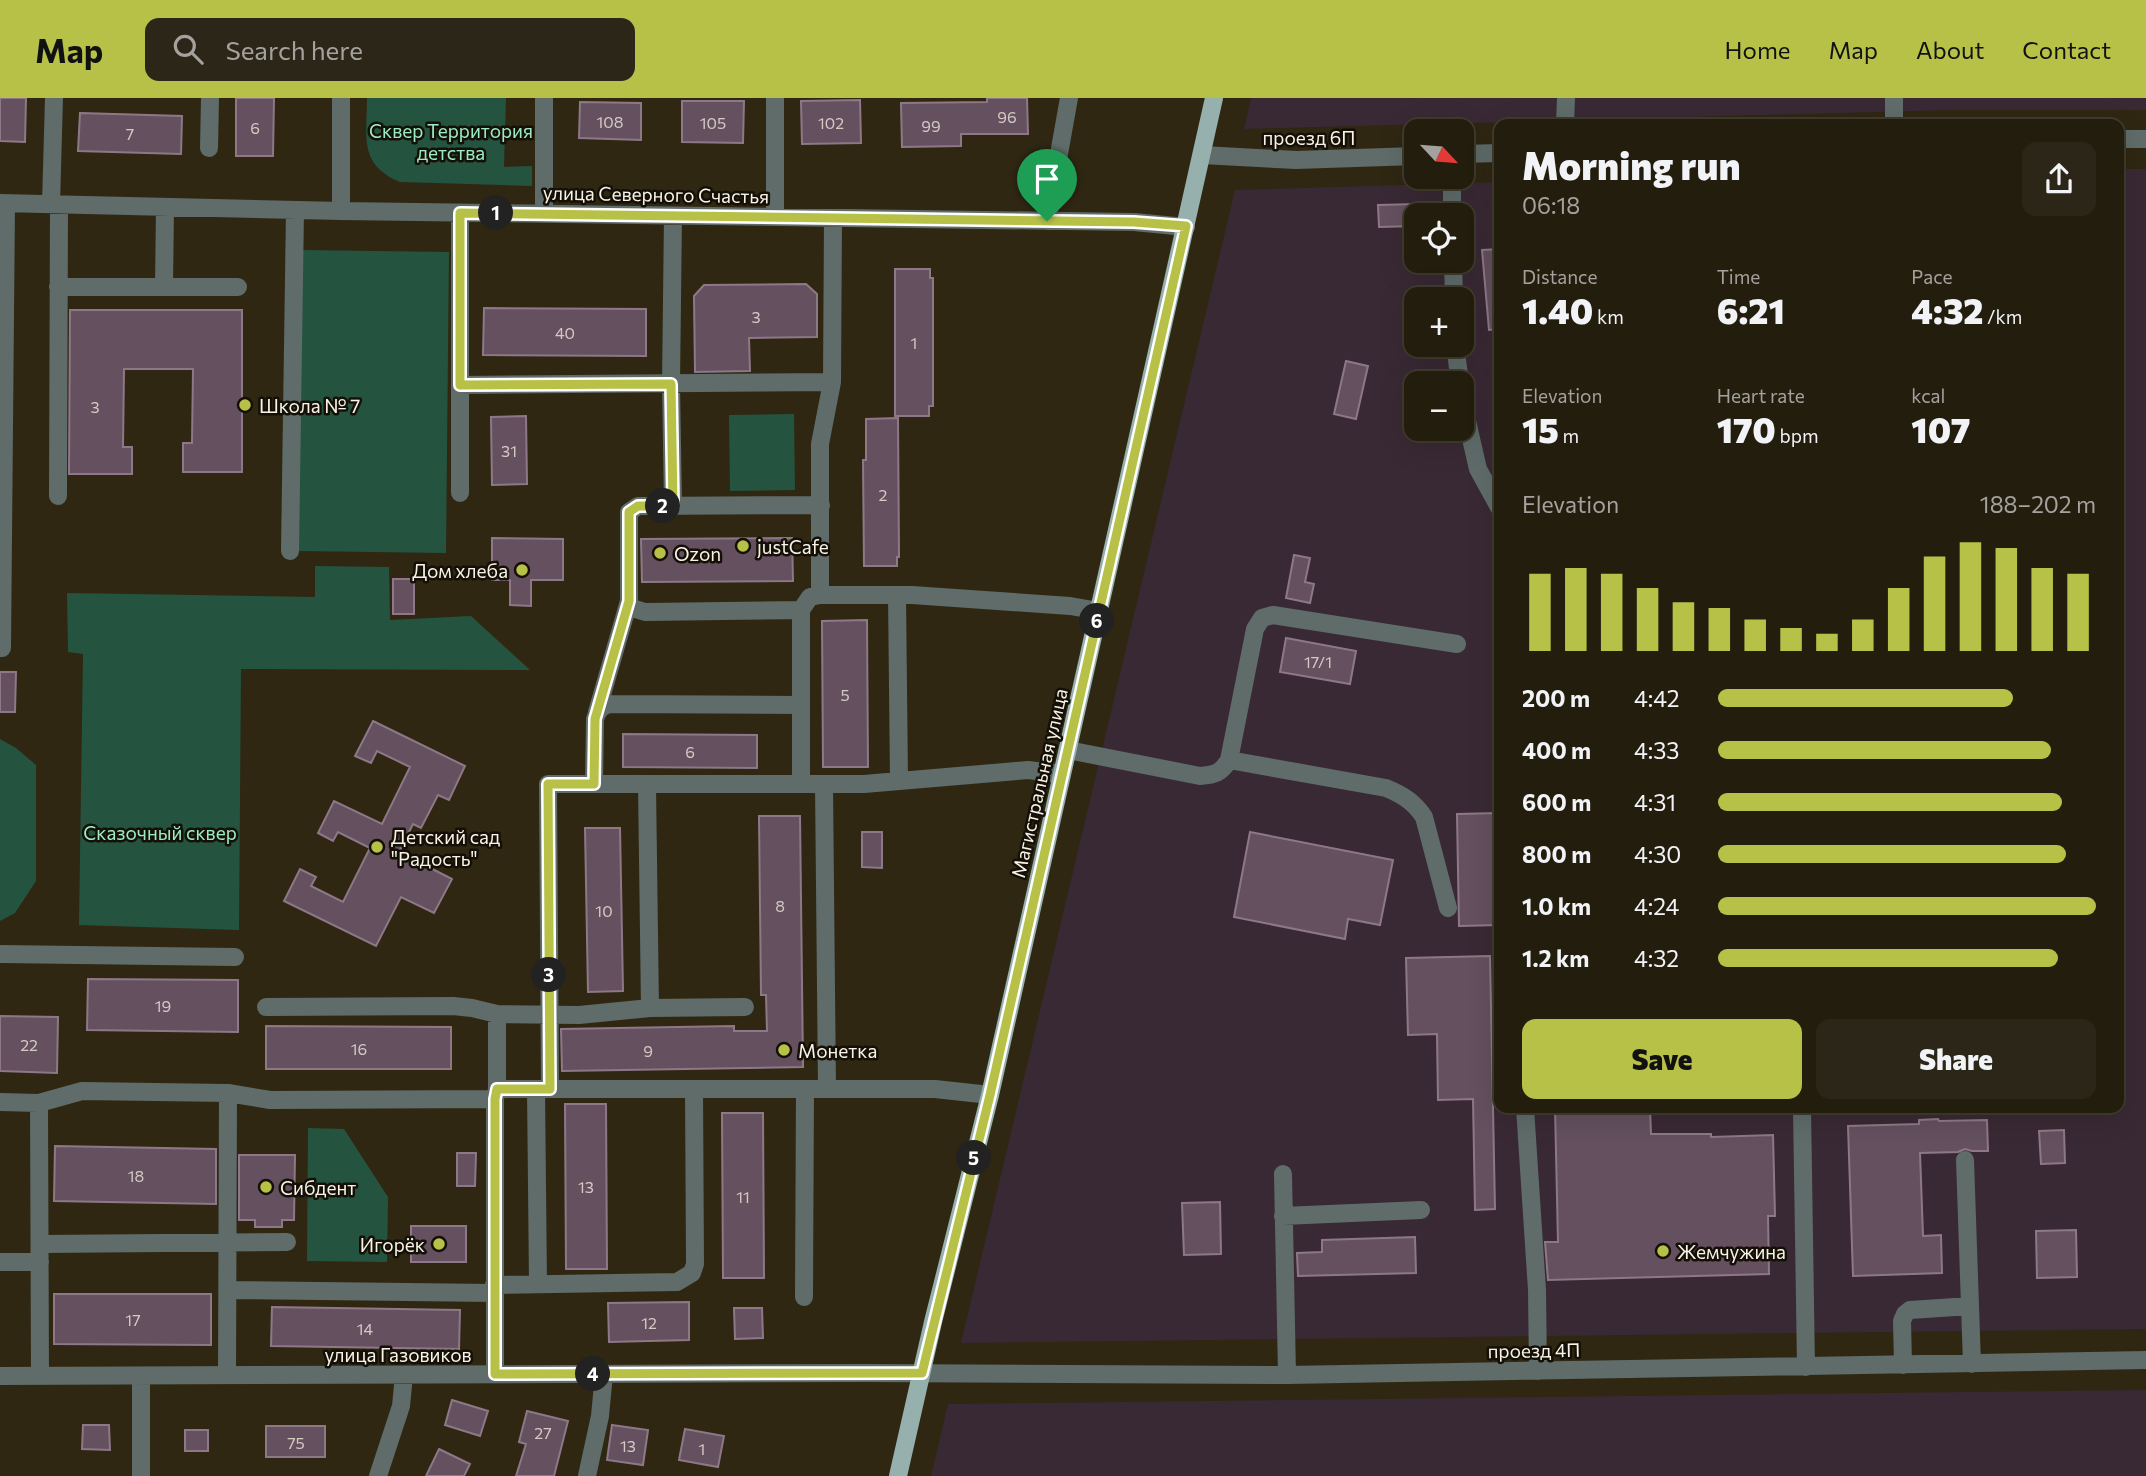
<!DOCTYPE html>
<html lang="en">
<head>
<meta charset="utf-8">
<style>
  body { margin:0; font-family:Commissioner,sans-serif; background:#2b2617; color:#f1f3f6; height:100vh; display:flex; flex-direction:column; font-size:26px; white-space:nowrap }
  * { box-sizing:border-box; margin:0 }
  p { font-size:23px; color:#a3a29e }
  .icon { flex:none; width:38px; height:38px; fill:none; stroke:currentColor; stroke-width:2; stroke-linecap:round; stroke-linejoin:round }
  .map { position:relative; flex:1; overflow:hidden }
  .details { position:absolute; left:1494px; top:21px; width:630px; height:994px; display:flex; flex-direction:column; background:#231d0e; border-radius:14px; box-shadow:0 7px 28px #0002,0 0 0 2px #403b2e }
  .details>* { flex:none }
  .needle { width:46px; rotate:116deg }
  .tools { position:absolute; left:1404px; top:21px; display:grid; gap:14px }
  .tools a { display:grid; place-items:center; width:70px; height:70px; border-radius:14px; background:#231d0e; box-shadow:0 7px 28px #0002,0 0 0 2px #403b2e; font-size:35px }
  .pin { position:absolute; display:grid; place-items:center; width:60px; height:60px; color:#fff; margin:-72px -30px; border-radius:50% 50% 50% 0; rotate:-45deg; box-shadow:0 0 7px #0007 }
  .pin .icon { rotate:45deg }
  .km { position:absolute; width:35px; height:35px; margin:-18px; border-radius:50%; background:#222; color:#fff; font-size:19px; line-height:35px; text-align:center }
  .round { display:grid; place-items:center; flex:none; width:74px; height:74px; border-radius:14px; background:#2b2617 }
  .head { display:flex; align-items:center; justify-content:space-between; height:119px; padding:0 28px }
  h1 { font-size:38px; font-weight:800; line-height:52px }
  .metrics { display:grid; grid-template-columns:repeat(3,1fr); gap:10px; height:119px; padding:7px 28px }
  .metrics div { display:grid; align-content:center }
  .metrics b { font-size:35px; font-weight:800 }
  .metrics small { font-size:19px; font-weight:400 }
  .metrics p { font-size:19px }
  .chart { height:196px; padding:14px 28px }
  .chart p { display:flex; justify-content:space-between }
  .chart svg { width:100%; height:126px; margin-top:7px; stroke:#b7c148; stroke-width:6 }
  .button { display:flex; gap:14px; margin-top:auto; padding:14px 28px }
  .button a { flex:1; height:80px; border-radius:14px; background:#b7c148; color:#111; font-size:28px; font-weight:800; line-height:80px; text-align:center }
  .button a+a { background:#2b2617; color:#f1f3f6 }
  ul { padding:0 28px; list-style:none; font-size:23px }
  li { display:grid; grid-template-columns:112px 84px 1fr; align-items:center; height:52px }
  li i { height:18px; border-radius:9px; background:#b7c148 }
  header { display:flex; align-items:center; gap:42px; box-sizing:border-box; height:98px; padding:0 35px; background:#b7c148; color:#111 }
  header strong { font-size:33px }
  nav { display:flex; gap:38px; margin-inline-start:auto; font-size:24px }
  .search { width:490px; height:63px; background:#2b2617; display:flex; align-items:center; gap:18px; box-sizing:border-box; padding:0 24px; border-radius:14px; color:#a3a29e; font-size:26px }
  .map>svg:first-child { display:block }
  .industrial { fill:#392934; fill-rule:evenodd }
  .green { fill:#24543f }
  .building { fill:#64505f; stroke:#8e7888; stroke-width:2 }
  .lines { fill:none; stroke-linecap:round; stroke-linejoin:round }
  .minor { stroke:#5f6c6a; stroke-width:18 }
  .major { stroke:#96b1ad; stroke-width:18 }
  .route-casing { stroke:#fff; stroke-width:14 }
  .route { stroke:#b7c148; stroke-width:9 }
  .poi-dot { fill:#b7c148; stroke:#141007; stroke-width:2.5 }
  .labels { text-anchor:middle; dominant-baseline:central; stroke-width:5; stroke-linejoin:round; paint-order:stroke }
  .number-label { font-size:16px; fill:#d3cac4 }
  .park-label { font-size:19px; fill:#99ecc4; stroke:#141007 }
  .street-label { font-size:19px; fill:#f8f3e6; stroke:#141007 }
  .poi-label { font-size:19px; fill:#f8f3e6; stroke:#141007; text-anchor:start }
</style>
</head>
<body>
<header>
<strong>Map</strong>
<div class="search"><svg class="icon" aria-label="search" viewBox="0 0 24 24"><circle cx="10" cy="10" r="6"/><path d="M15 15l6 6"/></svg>Search here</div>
<nav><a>Home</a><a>Map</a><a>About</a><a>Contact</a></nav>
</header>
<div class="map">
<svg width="2146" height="1378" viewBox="0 0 2146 1378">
  <rect width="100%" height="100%" fill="#2f2712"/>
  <path class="industrial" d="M1251 0H2146V12H1952L1244 31Z
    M2119 71H2146V1231L961 1245 1235 92 1500 84V1010H2119ZM1416 117H1461V163H1416ZM1416 201H1461V247H1416ZM1416 285H1461V331H1416Z
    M2146 1292V1378H931L948 1306Z"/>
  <path class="green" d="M367 0H506L504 69 532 68V88L400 84C358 66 367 39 367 0Z
    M300 152 449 154 446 455 298 453Z
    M794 316 795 392 730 393 729 317Z
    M315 468 389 469 390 522 471 518 530 572 241 571 239 832 79 827 83 556 68 554 67 495 315 499Z
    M0 641 16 650 36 667V783L15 815 0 823Z
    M308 1030 344 1031 388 1099 387 1164 307 1163Z"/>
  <path class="building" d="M0 0H26L25 44 0 43Z
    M236 0H274L273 58H236Z
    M987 0H1027L1028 36H961V48L902 49 901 5 987 4Z
    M860 2 861 45 802 46 801 3Z
    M682 3H744L743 45 682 44Z
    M580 4 641 5V42L579 40Z
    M80 15 182 18 181 56 78 53Z
    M1416 106V128L1379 129 1378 107Z
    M1500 151V231L1489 232 1482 152Z
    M895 171H930V180H933V308H929V318H895Z
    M806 186 817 196V239L749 240 750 273 695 274 694 198 704 187Z
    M484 210 646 211V258L483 257Z
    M70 212H242V374H183V345H192L193 271H124L123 349H132V376H69Z
    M1346 263 1368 268 1356 321 1334 316Z
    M526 318 527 386 492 387 491 319Z
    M898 320 899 459H897V468H864L863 362H866V321Z
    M492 440 563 441V482H531V508L510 507V482H492Z
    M792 440 793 483 642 484 641 441Z
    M1294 457 1310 460 1305 484 1314 486 1310 505 1286 500Z
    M393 481H414V516H393Z
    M867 522 868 669H823L822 523Z
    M1286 540 1356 553 1350 586 1280 574Z
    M0 574H16L15 614H0Z
    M373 623 465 668 449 702 438 697 421 730 413 726 399 754 452 781 434 815 401 799 376 848 284 803 300 771 316 779 311 788 343 804 370 750 338 734 333 743 318 735 334 703 382 726 410 669 377 653 371 665 355 658Z
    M623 636 757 637V670L623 669Z
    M1499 715 1500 827 1459 828 1457 716Z
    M759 718H800L803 969 562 973 561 931 734 928V933H767L766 897H761Z
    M585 730H620L623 893 588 894Z
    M862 734H882V770L862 769Z
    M1250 734 1393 762 1380 827 1348 821 1345 841 1234 819Z
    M1490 858 1495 1111 1475 1112 1473 1001 1438 1002 1437 936 1408 937 1406 860Z
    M88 881 238 882V934L87 932Z
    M0 918 58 919 57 975 0 973Z
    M266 928 451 929V971H266Z
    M565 1006H606L607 1171H566Z
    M1555 1010H1650L1651 1036H1711V1039L1773 1037 1775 1118H1768L1769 1176 1548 1182 1545 1144H1558Z
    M722 1015H763L764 1180H723Z
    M1938 1021 1939 1023 1987 1022 1988 1053H1972L1965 1051 1958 1054 1920 1055 1923 1138 1941 1137 1942 1175 1853 1178 1848 1028 1919 1026V1022Z
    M2064 1032 2065 1065 2041 1066 2039 1033Z
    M55 1048 216 1051V1106L54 1103Z
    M457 1055H476L475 1088H457Z
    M239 1057H295L294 1122H282V1129H255V1122H239Z
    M1220 1104 1221 1156 1184 1157 1182 1105Z
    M411 1128H466V1164H411Z
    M2076 1132 2077 1179 2037 1180 2036 1133Z
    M1415 1139 1416 1175 1298 1178 1297 1155 1322 1154V1142Z
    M54 1196H211V1247L54 1246Z
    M689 1204V1242L609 1244 608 1205Z
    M272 1209 460 1212 459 1251 271 1248Z
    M734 1210H762L763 1240 735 1241Z
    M452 1302 488 1313 480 1338 445 1327Z
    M527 1313 568 1323 554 1378H516L526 1346 519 1344Z
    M83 1327H109L110 1352 82 1351Z
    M612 1327 648 1332 643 1367 607 1362Z
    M266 1328H325V1359H266Z
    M685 1331 724 1338 718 1369 679 1362Z
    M185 1332H208V1353H185Z
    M439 1351 470 1366 464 1378H426Z"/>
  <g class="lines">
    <path class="minor" d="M775 0V119
      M1894 0V26
      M1565 26 1566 0
      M2119 41H2146
      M209 50 210 0
      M1461 56 1500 55
      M1202 57 1296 62 1416 58
      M0 105 341 113 1134 124 1186 129
      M51 106 54 0
      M165 109 164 189H238
      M341 113V0
      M460 115V395
      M544 115V0
      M1452 117V79
      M673 118 671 286 673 408
      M1047 123 1069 0
      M1453 163 1454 201
      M58 189H164
      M1455 247 1460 285
      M460 287 832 284
      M1461 297 1478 371 1500 411
      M58 398 59 107
      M290 453 295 112
      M820 497V346L832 284 833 120
      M897 497 899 682
      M801 512 645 514 632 510 629 503V414L638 408 821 407
      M0 550H2L6 106
      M597 614 629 503
      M1068 652 1200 678C1215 677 1221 675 1229 662L1255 531 1262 520 1273 517 1457 546
      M1229 662 1386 690C1403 697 1414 704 1424 719L1448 810
      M594 686 595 621C598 612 601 608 611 606L801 607
      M801 686V512L810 499 820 497H912L1070 508 1099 513
      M824 686 827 991
      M647 687 650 910
      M0 856 235 859
      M266 909 453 908 472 910 497 916 579 917 650 910 745 909
      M497 916V991
      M536 991 538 1186
      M550 991 548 686H864L1028 672 1062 676
      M0 1004 39 1005 82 993 228 995 270 1002 495 1001
      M39 1005 40 1278
      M1525 1010 1537 1192 1538 1273
      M1802 1010 1806 1269
      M1965 1062 1972 1266
      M1283 1076 1287 1277
      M1283 1118 1421 1112
      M40 1146 287 1144
      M0 1164H40
      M494 1187 677 1184 692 1175 695 1166 694 991
      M228 1192 494 1195
      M804 1199 805 991
      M1903 1267 1902 1223 1905 1216 1910 1212 1970 1208
      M495 1276V1001L497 991H935L990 997
      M227 1277 228 995
      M0 1278 866 1275 1287 1277 2146 1262
      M141 1378V1278
      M378 1378 401 1308 404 1277
      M587 1378 600 1318 604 1276"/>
    <path class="major" d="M898 1378 933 1224 990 997 1214 0"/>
  </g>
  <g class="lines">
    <g class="route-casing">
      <path id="route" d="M460 115 1134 124 1186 128 990 997 922 1275 495 1276V1001L497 991H550L548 686H594L595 621 629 503V414L638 408H673L671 286 460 287Z"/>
    </g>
    <use href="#route" class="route"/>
  </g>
  <g class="poi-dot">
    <circle cx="245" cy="307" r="7"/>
    <circle cx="743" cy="448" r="7"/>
    <circle cx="660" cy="455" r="7"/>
    <circle cx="522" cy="472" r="7"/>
    <circle cx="377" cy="749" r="7"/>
    <circle cx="784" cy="952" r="7"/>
    <circle cx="266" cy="1089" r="7"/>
    <circle cx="439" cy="1146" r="7"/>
    <circle cx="1663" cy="1153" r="7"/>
  </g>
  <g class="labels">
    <g class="number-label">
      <text x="1007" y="18">96</text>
      <text x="610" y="23">108</text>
      <text x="713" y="24">105</text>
      <text x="831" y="24">102</text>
      <text x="931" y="27">99</text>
      <text x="255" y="29">6</text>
      <text x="130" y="35">7</text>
      <text x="756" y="218">3</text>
      <text x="565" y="234">40</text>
      <text x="914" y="244">1</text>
      <text x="95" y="308">3</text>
      <text x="509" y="352">31</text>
      <text x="883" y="396">2</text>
      <text x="1318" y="563">17/1</text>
      <text x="845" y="596">5</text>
      <text x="690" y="653">6</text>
      <text x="780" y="807">8</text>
      <text x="604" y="812">10</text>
      <text x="163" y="907">19</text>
      <text x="29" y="946">22</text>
      <text x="359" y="950">16</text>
      <text x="648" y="952">9</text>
      <text x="136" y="1077">18</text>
      <text x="586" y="1088">13</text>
      <text x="743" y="1098">11</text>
      <text x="133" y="1221">17</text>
      <text x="649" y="1224">12</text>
      <text x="365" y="1230">14</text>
      <text x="543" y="1334">27</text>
      <text x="296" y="1344">75</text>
      <text x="628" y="1347">13</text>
      <text x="702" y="1350">1</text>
    </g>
    <g class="park-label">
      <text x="451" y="32">Сквер Территория<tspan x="451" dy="22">детства</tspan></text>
      <text x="160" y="734">Сказочный сквер</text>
    </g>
    <g class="street-label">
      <text x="1309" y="39">проезд 6П</text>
      <text transform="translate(656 96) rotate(1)">улица Северного Счастья</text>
      <text transform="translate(1039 685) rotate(-77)">Магистральная улица</text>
      <text transform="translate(1534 1252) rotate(-1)">проезд 4П</text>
      <text x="398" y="1256">улица Газовиков</text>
    </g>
    <g class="poi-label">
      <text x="259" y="307">Школа № 7</text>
      <text x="757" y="448">justCafe</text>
      <text x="674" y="455">Ozon</text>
      <text x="508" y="472" text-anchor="end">Дом хлеба</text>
      <text x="391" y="738">Детский сад<tspan x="391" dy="22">"Радость"</tspan></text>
      <text x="798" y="952">Монетка</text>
      <text x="280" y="1089">Сибдент</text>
      <text x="425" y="1146" text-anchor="end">Игорёк</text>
      <text x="1677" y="1153">Жемчужина</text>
    </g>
  </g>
</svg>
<div class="tools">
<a><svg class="needle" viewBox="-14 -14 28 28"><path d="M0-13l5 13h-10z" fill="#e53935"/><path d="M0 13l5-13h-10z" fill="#a3a29e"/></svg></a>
<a><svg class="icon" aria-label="locate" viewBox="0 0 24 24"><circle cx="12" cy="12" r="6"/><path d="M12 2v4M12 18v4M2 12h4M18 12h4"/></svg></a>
<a>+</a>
<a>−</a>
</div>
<div class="pin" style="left:1047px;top:123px;background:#1e9e55"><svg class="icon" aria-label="arrive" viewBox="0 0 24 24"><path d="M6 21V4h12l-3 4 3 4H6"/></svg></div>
<b class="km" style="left:496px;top:115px">1</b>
<b class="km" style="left:663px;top:408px">2</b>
<b class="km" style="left:549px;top:877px">3</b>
<b class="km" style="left:593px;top:1276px">4</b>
<b class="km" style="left:974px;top:1060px">5</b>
<b class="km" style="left:1097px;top:523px">6</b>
<section class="details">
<div class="head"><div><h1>Morning run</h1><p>06:18</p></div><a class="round"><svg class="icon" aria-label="share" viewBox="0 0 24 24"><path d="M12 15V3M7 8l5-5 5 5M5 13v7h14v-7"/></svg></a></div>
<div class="metrics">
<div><p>Distance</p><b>1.40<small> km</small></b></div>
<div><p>Time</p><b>6:21</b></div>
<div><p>Pace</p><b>4:32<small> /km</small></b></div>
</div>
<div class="metrics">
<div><p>Elevation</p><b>15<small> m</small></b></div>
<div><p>Heart rate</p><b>170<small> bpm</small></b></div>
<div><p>kcal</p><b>107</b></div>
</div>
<div class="chart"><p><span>Elevation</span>188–202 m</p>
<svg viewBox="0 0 160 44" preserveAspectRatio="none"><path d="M5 44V17M15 44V15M25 44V17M35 44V22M45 44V27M55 44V29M65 44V33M75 44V36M85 44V38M95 44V33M105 44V22M115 44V11M125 44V6M135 44V8M145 44V15M155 44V17"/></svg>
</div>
<ul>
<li><b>200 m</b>4:42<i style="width:78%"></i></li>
<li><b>400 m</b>4:33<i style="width:88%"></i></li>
<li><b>600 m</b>4:31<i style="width:91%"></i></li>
<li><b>800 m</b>4:30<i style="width:92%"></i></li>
<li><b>1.0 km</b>4:24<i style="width:100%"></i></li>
<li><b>1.2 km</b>4:32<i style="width:90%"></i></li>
</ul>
<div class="button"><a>Save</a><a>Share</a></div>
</section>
</div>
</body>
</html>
